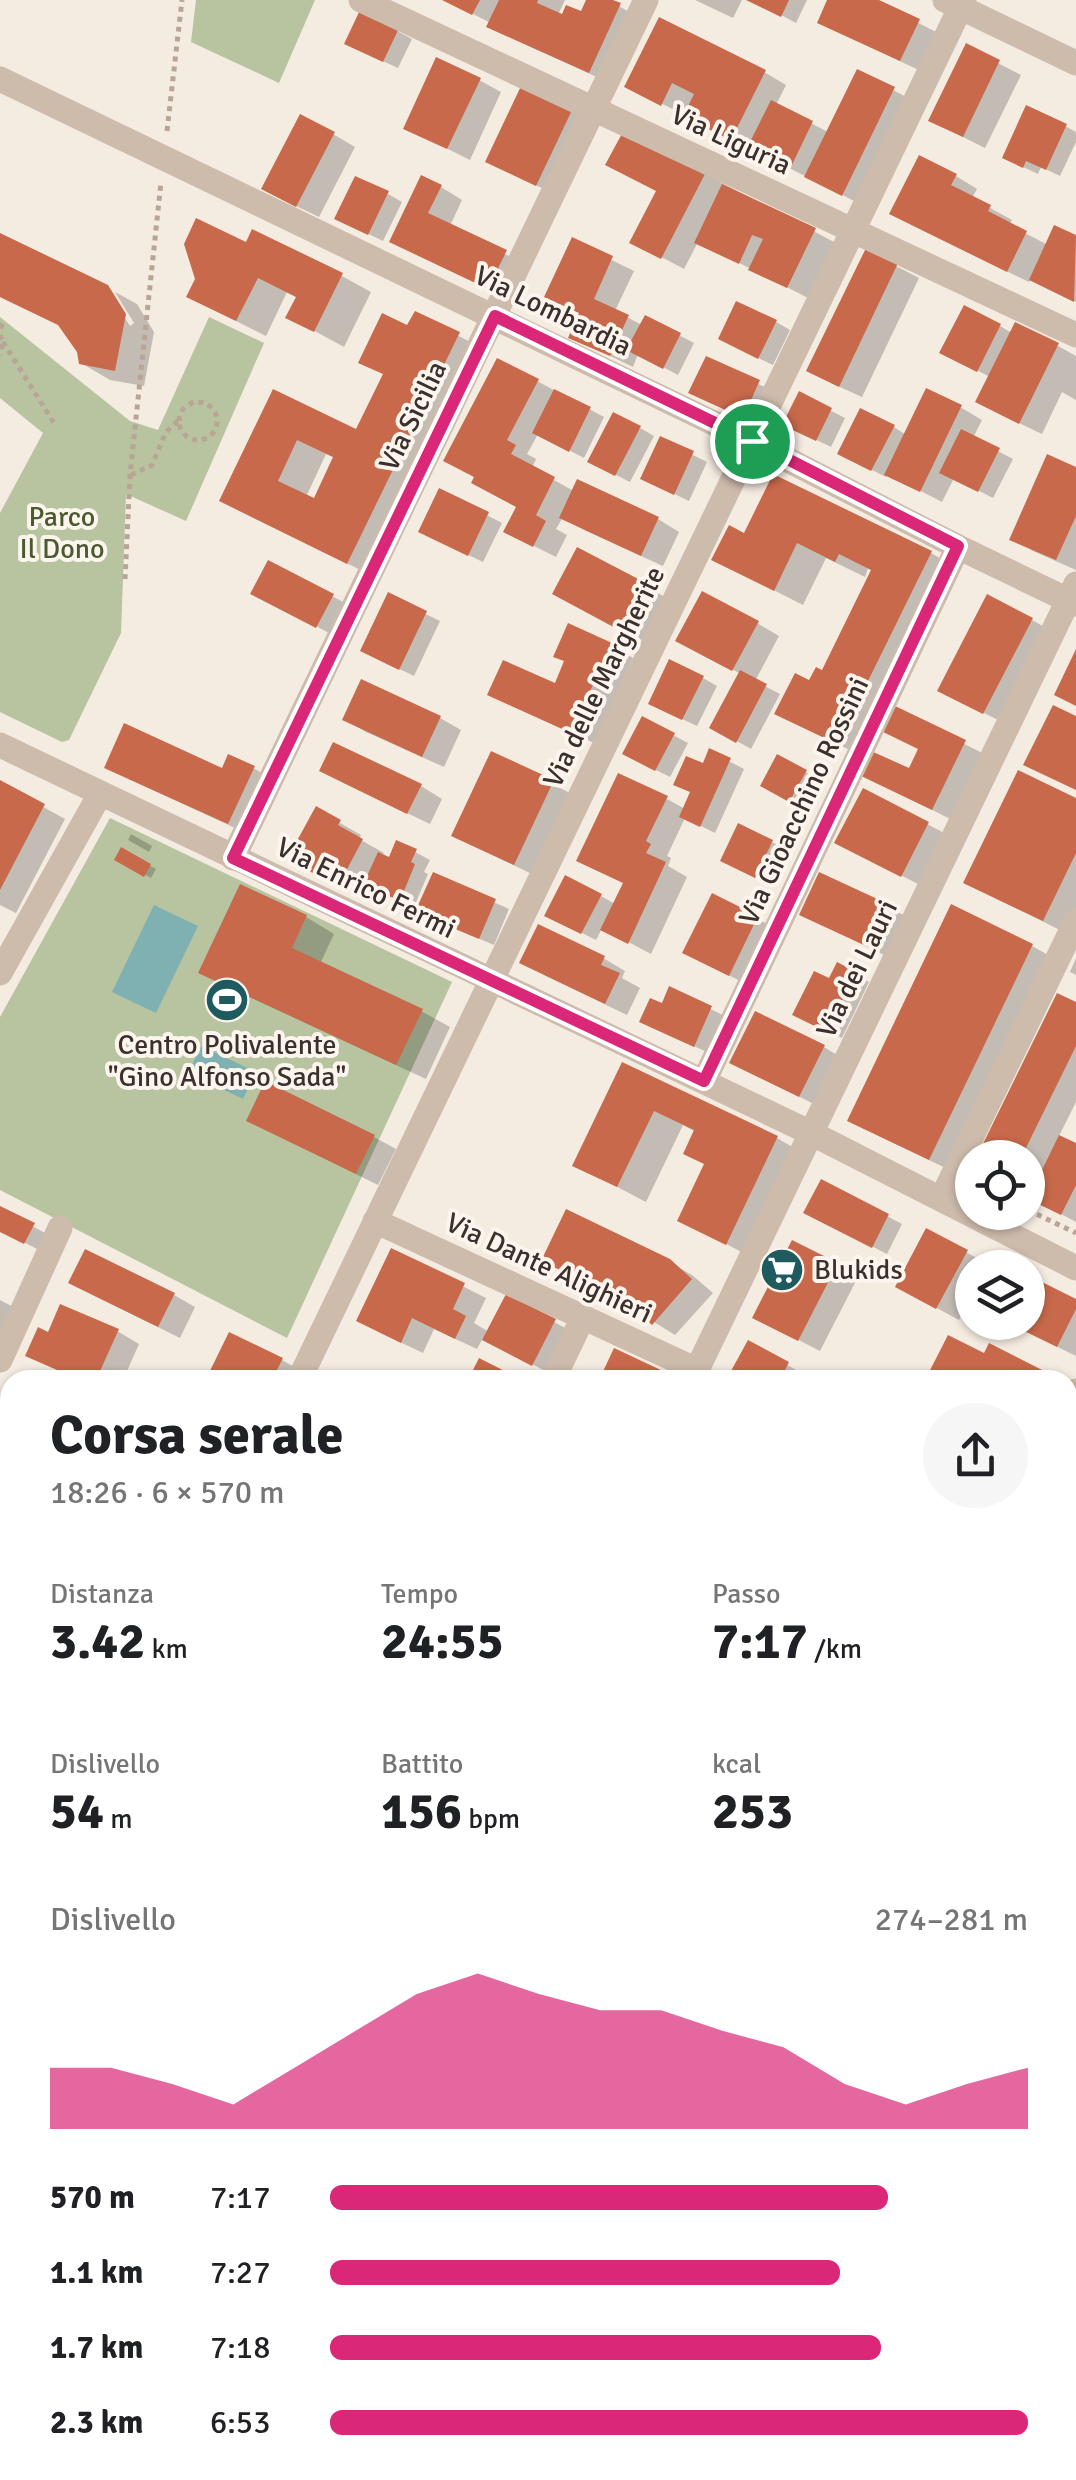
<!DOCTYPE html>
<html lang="it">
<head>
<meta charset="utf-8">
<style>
  body { margin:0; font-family:Signika,sans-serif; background:#f6f6f6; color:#202124; height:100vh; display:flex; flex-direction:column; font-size:38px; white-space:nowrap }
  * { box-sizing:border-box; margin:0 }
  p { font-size:32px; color:#757577 }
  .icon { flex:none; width:55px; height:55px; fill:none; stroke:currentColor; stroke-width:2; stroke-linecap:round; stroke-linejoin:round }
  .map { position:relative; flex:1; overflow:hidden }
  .details { position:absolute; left:0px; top:1370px; width:1078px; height:1110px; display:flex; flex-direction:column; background:#fff; border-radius:30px 30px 0 0; box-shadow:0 2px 8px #0004 }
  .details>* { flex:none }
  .fabs { position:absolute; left:955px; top:1140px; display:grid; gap:20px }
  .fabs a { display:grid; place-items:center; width:90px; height:90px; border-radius:50%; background:#fff; box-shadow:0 2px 8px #0004; font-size:50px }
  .pin { position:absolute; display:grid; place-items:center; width:85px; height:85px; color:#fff; margin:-42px; border:5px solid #fff; border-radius:50%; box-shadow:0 2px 10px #0007 }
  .round { display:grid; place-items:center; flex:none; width:105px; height:105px; border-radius:52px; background:#f6f6f6 }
  .headline { display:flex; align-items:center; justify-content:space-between; height:170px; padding:0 50px }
  h1 { font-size:55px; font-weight:700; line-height:75px }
  .figures { display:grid; grid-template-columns:repeat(3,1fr); gap:15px; height:170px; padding:10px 50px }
  .figures div { display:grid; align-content:center }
  .figures b { font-size:50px; font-weight:700 }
  .figures small { font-size:28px; font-weight:400 }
  .figures p { font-size:28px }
  .chart { height:280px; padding:20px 50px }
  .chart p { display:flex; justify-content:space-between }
  .chart svg { width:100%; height:180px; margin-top:10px; fill:#db2777; opacity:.7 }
  ul { padding:0 50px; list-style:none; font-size:32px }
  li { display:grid; grid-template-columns:160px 120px 1fr; align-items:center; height:75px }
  li i { height:25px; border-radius:12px; background:#db2777 }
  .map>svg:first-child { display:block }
  .green { fill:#b8c4a0 }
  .water { fill:#7fb0b2 }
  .shadow { fill:#0003; fill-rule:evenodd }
  .building { fill:#c8694b; fill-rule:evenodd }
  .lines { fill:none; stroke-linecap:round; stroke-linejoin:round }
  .path { stroke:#b9a596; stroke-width:5; stroke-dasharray:5 5; stroke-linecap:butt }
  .minor { stroke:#cdbbac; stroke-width:25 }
  .route-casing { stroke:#fff; stroke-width:20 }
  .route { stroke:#db2777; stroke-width:12 }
  .labels { text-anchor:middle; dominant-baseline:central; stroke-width:8; stroke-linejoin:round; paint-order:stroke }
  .street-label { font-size:28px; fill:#3b302b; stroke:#fbf5ee }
  .park-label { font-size:28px; fill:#4a5a2e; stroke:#fbf5ee }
  .poi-label { font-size:28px; fill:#3b302b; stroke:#fbf5ee }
</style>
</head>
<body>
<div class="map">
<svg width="1076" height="2480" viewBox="0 0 1076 2480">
  <rect width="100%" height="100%" fill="#f4ebe1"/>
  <path class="green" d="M196 0H315L279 83 191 42Z
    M0 317 130 421 158 430 209 317 264 343 186 521 126 494 121 633 69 740 62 742 0 712V513L43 433 0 398Z
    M110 818 452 982 287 1338 0 1190V1017Z"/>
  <path class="water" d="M154 905 198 926 156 1013 112 992Z
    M201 1046 256 1072 243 1099 188 1073Z"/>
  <path class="shadow" d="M445 0H565L558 15H582L589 0H607L641 18 612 84 511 38 491 23Z
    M695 0H742L733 18Z
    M753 0H807L796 23Z
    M830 0H873L940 34 923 72 842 34Z
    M397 31 412 39 398 68 361 51Z
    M967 47 1021 75 985 148 953 132Z
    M764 72 786 85 776 105 828 132 858 72 916 102 864 206 627 86Z
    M479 80 501 92 470 160 406 128Z
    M572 110 593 123 559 196 510 173Z
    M1065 126 1076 132V142L1060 176 1041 167 1038 174 1019 165Z
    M333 134 355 147 319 217 286 201Z
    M705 174 836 243 810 299 698 242 684 269 633 242Z
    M956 176 977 189 972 198 1012 220 1009 225 1048 245 1056 228 1076 238V302L1031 279 1029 282 914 226Z
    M441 187 462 200 450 226 527 265 511 300 392 241Z
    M388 194 402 202 383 241 352 226Z
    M253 233 342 276 371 292 344 347 289 317 298 298 287 292 266 336 218 312Z
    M0 236 106 287 130 326 134 323 115 292 137 304 154 332 144 386 110 380 81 363 79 351 63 327 0 297Z
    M573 241 634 271 615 311 642 325 646 318 694 343 678 375 638 354 633 367 571 337 581 314 548 296Z
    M867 251 919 278 862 397 831 383Z
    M416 314 488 351 377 578 250 516 274 393 357 433ZM326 454 335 458 316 501 306 497Z
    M776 322 790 330 773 365 735 347Z
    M1000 326 1012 333 1058 346 1076 356V400L1062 392 1042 434 1000 414 990 377 957 360Z
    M707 359 773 391 757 424 706 400Z
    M537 381 604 417 584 458 538 434 527 454 536 459 532 468 572 490 658 519 679 532 663 566 584 530 563 517 556 529 567 535 556 557 528 543 519 507 474 482Z
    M800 395 845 418 831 447 800 432Z
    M960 407 982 420 973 438 1013 459 993 498 954 478 942 502 888 474 886 477 854 461 894 427 906 435Z
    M640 428 654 436 630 482 604 469Z
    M661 439 707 462 689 501 658 486Z
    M1076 470V570L1033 551 1012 538Z
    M774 477 931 553 960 570 892 707 986 755 954 821 862 774 869 760 778 713 823 673 873 571 868 568 865 577 826 558 803 605 714 560 745 536ZM882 729 921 750 910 772 870 753Z
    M440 491 502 523 483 562 435 539Z
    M578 550 665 597 642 640 577 606Z
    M269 563 347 604 331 634 268 601Z
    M389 596 440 621 414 676 377 658Z
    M1032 620 1053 632 1006 724 962 702Z
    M757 623 779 636 755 681 780 694 751 749 712 727 741 674 700 652Z
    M611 645 633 658 594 743 512 706 556 687Z
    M703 678 717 686 697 726 665 711Z
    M440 718 461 730 444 767 366 732 345 719Z
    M673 735 688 743 670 777 640 762Z
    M711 752 744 769 715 833 685 818 667 856 671 858 668 866 687 877 651 954 602 928 596 940 562 923 601 896 615 904 625 884 601 872 667 799 685 809Z
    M492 754 574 795 536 876 476 847Z
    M778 757 820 780 804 808 763 785Z
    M253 768 275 780 250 835 129 779Z
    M0 783 65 819 16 913 0 905Z
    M344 783 421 786 442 799 430 824Z
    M864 791 950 836 924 887 859 854Z
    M1076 801V928L1072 936 995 898 967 882Z
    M317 810 361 835 359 839 384 853 382 856 390 860 398 843 430 860 424 872 428 874 414 907 363 882 356 894 312 871Z
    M131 834 152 846 149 852 128 840Z
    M772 842 786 850 770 884 738 868Z
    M122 851 156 869 151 878 117 859Z
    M434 875 509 909 494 945 433 919Z
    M241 888 306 917 334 934 320 964 421 1011 450 1027 426 1079 230 988 201 972Z
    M713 896 779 930 751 986 707 965Z
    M885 905 907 917 888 957 802 914Z
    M1032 946 1061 962 958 1174 879 1136Z
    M603 958 625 971 622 978 640 988 627 1015 544 975Z
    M1076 958V975L1070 972Z
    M855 974 869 982 842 1038 809 1022 830 981Z
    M670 990 725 1016 709 1053 656 1029Z
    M1076 1005V1102L1058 1138 1076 1146V1222L1029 1197 1028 1200V1158H979Z
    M824 1047 845 1060 822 1108 754 1074Z
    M623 1065 777 1138 806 1155 755 1259 680 1220 707 1165 696 1132 683 1125 646 1202 575 1165Z
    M271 1132 374 1137 396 1149 378 1185Z
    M822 1182 902 1224 887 1254 821 1220Z
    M0 1209 47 1234 39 1250 0 1230Z
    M393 1251 486 1298 474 1323 489 1332 507 1297 569 1330 547 1372 483 1338 477 1349 434 1329 423 1353 381 1333Z
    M966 1252 982 1261 1007 1268H972V1304L968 1302 959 1320 920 1299Z
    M669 1262 692 1275 713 1293 675 1335 654 1322 634 1305Z
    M836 1265 858 1277 820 1351 777 1329Z
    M1028 1278 1076 1301V1356L1007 1322H1028Z
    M93 1295H174L195 1307 180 1338Z
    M0 1300 19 1310 0 1350Z
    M117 1331 139 1344 123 1380H79L29 1355 49 1335Z
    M749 1344 809 1377 808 1380H729Z
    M282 1360 303 1372 300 1380H218Z
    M0 1498 10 1502V1549L0 1545Z
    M1073 1547 1076 1548V1614L1068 1609V1550Z
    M1068 1710 1076 1725V1832L1070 1836 1068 1834Z
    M0 1727 10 1732V1759L2 1775 0 1774Z
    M0 1852 10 1857V1987L0 2007Z
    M1076 1854V1872L1069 1858Z
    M1076 1971V2037L1071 2040 1068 2038V1975Z
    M1068 2078 1076 2079V2181L1068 2177Z
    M1076 2272V2296L1068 2291Z
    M309 2470H416L411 2480H329Z
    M504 2470H584L580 2480H499Z
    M588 2470H670L688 2480H609Z
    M702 2470H772L767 2480H697Z
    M975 2470H1008L996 2480Z"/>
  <path class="building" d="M442 0H480L472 15Z
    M499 0H538L537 3 562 14 566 5 581 11 586 0H613L621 3 589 73 486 27Z
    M746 0H789L781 17Z
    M827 0H879L920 19 900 61 817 23Z
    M360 10 399 28 383 62 344 44Z
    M659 17 766 70 731 140 683 117 694 94 672 83 661 106 624 87Z
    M966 43 1000 60 963 137 928 121Z
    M436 57 481 78 447 149 403 129Z
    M857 69 895 87 842 196 804 177Z
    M522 84 573 108 536 186 485 162Z
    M771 100 813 121 790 169 747 148Z
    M1026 105 1067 124 1046 170 1026 161 1023 168 1002 158Z
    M300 114 335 132 296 207 261 189Z
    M624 130 706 172 661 259 629 243 656 191 605 165Z
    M919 155 957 174 951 185 991 205 988 211 1027 231 1007 272 889 214Z
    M421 175 442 185 428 213 507 250 488 289 389 242Z
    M355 176 389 191 368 235 334 219Z
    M722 184 816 228 787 288 748 270 763 239 752 235 739 264 694 243Z
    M196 218 246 242 252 229 343 273 314 332 285 318 296 297 258 278 236 321 186 297 195 279 184 244Z
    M1054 225 1076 235 1074 302 1029 280Z
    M0 233 108 285 126 314 115 371 79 364 77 352 58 325 0 297Z
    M572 237 613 256 594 299 629 315 610 356 568 338 579 313 544 297Z
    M866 248 898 263 839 387 806 371Z
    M736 301 777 320 758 359 718 339Z
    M964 305 1001 324 977 372 939 353Z
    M415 311 460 332 347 564 219 501 273 389 356 429 383 374 358 363 382 313 407 325ZM297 440 333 457 314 498 278 481Z
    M645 315 681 333 663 369 626 350Z
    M1015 322 1059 343 1019 424 975 402Z
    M706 356 760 380 743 418 688 393Z
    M497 358 539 379 507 440 516 445 511 454 555 477 536 515 546 521 533 547 503 532 516 507 471 483 474 477 443 461Z
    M926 388 962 405 920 492 884 475Z
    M554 389 591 407 569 452 532 433Z
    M799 391 832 408 816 441 782 425Z
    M860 408 895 425 871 471 837 454Z
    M613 412 641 426 615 476 587 462Z
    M961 429 1000 448 978 492 939 473Z
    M660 436 694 451 674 495 640 479Z
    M1047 454 1076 467V516L1056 560 1009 540Z
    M773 474 932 551 837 744 774 714 795 673 809 680 816 667 822 670 871 570 839 554 835 562 797 543 774 591 711 560 729 525 744 533Z
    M577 479 659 517 641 556 559 518Z
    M439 488 489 512 468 556 418 532Z
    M577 547 644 582 619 630 552 594Z
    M268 560 334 594 316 628 250 594Z
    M702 591 759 621 732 671 675 641Z
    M388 592 427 611 399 670 360 651Z
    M987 594 1033 618 983 714 937 691Z
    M568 623 612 643 571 733 487 695 503 660 555 683 564 661 553 657Z
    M1076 649V706L1054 695Z
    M669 659 704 676 682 720 648 704Z
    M740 670 767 684 736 743 709 728Z
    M361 679 441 716 422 757 342 720Z
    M893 705 966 740 932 810 859 775 871 751 909 768 918 749 881 731Z
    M1053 705 1076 716V790L1023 765Z
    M642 716 675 733 655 771 622 754Z
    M124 723 222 768 228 754 255 766 228 824 104 768Z
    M333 742 422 784 407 814 319 771Z
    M709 748 731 758 700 827 679 817 690 792 673 785 686 756 703 763Z
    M491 751 554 780 514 865 451 836Z
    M777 754 807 770 789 802 760 786Z
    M1018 770 1076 798V853L1043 921 963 883Z
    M618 773 668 796 646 841 651 844 646 853 666 862 628 944 600 930 623 883 576 861Z
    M0 780 45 804 0 890Z
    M863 788 929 822 901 877 834 843Z
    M316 806 341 820 338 825 363 839 345 873 341 870 333 884 287 859Z
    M738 823 773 840 755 878 720 861Z
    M396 840 417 849 411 862 415 864 400 901 363 885 378 852 389 857Z
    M121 847 151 864 144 877 114 860Z
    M433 872 496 899 479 939 415 912Z
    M819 872 886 903 866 946 799 915Z
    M565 875 602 894 581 934 544 916Z
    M240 884 307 915 292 948 423 1009 396 1065 198 973Z
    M712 893 758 916 729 976 682 953Z
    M951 904 1033 944 929 1160 847 1121Z
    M538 924 605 956 601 965 620 973 605 1004 519 963Z
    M837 962 856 972 827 1032 792 1015 814 971 829 978Z
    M669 986 712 1006 694 1047 639 1022 650 998 662 1003Z
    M1057 993 1076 1002V1046L1021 1158H976Z
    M755 1011 825 1045 799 1097 729 1063Z
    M622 1062 778 1136 726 1245 677 1221 704 1164 683 1154 694 1130 654 1111 617 1187 572 1166Z
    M265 1081 375 1135 356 1174 246 1121Z
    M1059 1135 1076 1143V1185L1061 1215 1028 1199Z
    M821 1179 889 1214 872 1248 803 1213Z
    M0 1206 35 1223 24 1244 0 1232Z
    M566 1209 670 1259 692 1279 652 1325 627 1302 541 1261Z
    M926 1228 968 1250 936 1309 895 1287Z
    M792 1240 838 1263 798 1341 752 1318Z
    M391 1248 465 1283 453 1309 466 1316 455 1339 412 1318 401 1343 356 1321Z
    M85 1249 175 1293 158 1327 68 1283Z
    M983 1253 1013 1268H976Z
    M1028 1275 1076 1299V1309L1057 1347 1006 1322H1028Z
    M506 1294 556 1319 532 1366 482 1340Z
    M60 1304 119 1329 96 1380H80L25 1356 38 1327 48 1332Z
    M229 1332 283 1358 272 1380H215L207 1377Z
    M948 1335 984 1353 989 1343 1054 1376 1052 1380H925Z
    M748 1340 789 1362 780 1380H726Z
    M614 1348 663 1371 659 1380H599Z
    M479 1358 522 1380H468Z
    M6 1389 10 1391V1453L0 1448V1402Z
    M1076 1466V1509L1068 1505V1484Z
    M1073 1544 1076 1548V1600L1068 1605V1547Z
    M10 1583V1632L0 1627V1604Z
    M1076 1758V1816L1068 1821V1763Z
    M0 1849 10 1854V1914L0 1934Z
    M1076 1968V2022L1068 2026V1973Z
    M1076 2123V2183L1068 2179V2139Z
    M10 2156V2211L0 2206V2176Z
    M1068 2369 1076 2373V2428L1068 2424Z
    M10 2459V2470H61L81 2480H0Z
    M1068 2468 1076 2472V2480H1023L1028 2470H1068Z
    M366 2470H392L412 2480H360Z
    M501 2470H548L543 2480H497Z
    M588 2470H667L662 2480H609Z
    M699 2470H735L730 2480H695Z
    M828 2470H865L884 2480H823Z"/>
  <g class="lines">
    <path class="path" d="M167 131 182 0
      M0 328 5 321
      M0 335 3 342 0 355
      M3 342 54 423
      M179 421a19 19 0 1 1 38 0a19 19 0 1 1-38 0Z
      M131 475 152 465 166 432 180 419
      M125 579 130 475 161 182
      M1028 1210 1076 1233
      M0 2109 10 2088"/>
    <path class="minor" d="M361 0 1076 335
      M945 0 1076 63
      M0 79 751 441 958 547 1076 604
      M0 745 811 1133 1076 1268
      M233 858 646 0
      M0 973 100 794
      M704 1081 958 547
      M942 1198 1076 921
      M375 1221 697 1370
      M0 1360 60 1228
      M299 1380 964 0
      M553 1380 583 1317
      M692 1380 1076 584
      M1068 1408 1076 1391
      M0 1468 10 1473
      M1068 1683 1076 1698
      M0 1818 10 1823
      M1068 1949 1076 1944
      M0 2001 10 1980
      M1068 2205 1076 2209
      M0 2229 10 2233
      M0 2415 10 2420
      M1068 2442 1076 2447
      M119 2470 170 2477
      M778 2480 783 2470
      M1007 2480 1011 2470"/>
  </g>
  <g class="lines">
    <g class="route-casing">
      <path id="route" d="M495 316 752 441 958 546 704 1081 233 858Z"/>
    </g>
    <use href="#route" class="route"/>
  </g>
  <defs>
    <g id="stadium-disc" transform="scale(2.25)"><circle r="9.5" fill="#1f5a5e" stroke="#fbf5ee"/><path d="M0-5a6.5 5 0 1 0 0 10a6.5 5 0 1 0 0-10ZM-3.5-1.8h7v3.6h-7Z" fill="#fff"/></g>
    <g id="supermarket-disc" transform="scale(2.25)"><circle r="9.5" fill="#1f5a5e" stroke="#fbf5ee"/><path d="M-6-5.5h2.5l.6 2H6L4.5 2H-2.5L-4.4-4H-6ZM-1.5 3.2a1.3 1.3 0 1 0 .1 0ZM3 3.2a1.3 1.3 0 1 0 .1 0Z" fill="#fff"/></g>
  </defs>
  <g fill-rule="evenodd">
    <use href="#stadium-disc" x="227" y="1000"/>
    <use href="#supermarket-disc" x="782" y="1270"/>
  </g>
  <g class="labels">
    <g class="street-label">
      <text transform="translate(731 140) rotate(25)">Via Liguria</text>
      <text transform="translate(553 311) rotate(26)">Via Lombardia</text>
      <text transform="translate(413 416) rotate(-64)">Via Sicilia</text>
      <text transform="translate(604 677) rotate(-64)">Via delle Margherite</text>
      <text transform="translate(804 801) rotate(-65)">Via Gioacchino Rossini</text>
      <text transform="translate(366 888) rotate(26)">Via Enrico Fermi</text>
      <text transform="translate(857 969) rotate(-64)">Via dei Lauri</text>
      <text transform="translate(549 1268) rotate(25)">Via Dante Alighieri</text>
    </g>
    <g class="park-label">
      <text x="62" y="517">Parco<tspan x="62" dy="32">Il Dono</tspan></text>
    </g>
    <g class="poi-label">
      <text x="227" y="1045">Centro Polivalente<tspan x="227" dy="32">"Gino Alfonso Sada"</tspan></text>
      <text x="814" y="1270" text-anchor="start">Blukids</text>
    </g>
  </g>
</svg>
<div class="fabs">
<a><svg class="icon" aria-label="locate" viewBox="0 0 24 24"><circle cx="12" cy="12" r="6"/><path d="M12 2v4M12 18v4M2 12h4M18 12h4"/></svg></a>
<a><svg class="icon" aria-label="layers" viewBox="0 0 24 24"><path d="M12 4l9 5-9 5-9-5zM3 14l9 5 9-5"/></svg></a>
</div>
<div class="pin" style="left:752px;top:441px;background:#1e9e55"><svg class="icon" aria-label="arrive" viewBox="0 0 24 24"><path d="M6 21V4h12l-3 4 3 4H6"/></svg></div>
<section class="details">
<div class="headline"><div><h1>Corsa serale</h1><p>18:26 · 6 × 570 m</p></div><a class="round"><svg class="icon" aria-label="share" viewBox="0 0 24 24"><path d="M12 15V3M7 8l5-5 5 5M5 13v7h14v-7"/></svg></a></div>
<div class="figures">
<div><p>Distanza</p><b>3.42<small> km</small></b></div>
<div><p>Tempo</p><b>24:55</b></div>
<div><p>Passo</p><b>7:17<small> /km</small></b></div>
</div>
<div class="figures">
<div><p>Dislivello</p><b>54<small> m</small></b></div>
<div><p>Battito</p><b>156<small> bpm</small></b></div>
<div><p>kcal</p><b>253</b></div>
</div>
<div class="chart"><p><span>Dislivello</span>274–281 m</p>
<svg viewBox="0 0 160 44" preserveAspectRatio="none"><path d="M0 44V29L10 29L20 33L30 38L40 29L50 20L60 11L70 6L80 11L90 15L100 15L110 20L120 24L130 33L140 38L150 33L160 29V44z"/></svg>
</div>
<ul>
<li><b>570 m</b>7:17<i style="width:80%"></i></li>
<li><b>1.1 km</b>7:27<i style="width:73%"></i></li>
<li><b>1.7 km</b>7:18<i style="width:79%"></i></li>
<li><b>2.3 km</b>6:53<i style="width:100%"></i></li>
</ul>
</section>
</div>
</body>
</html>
